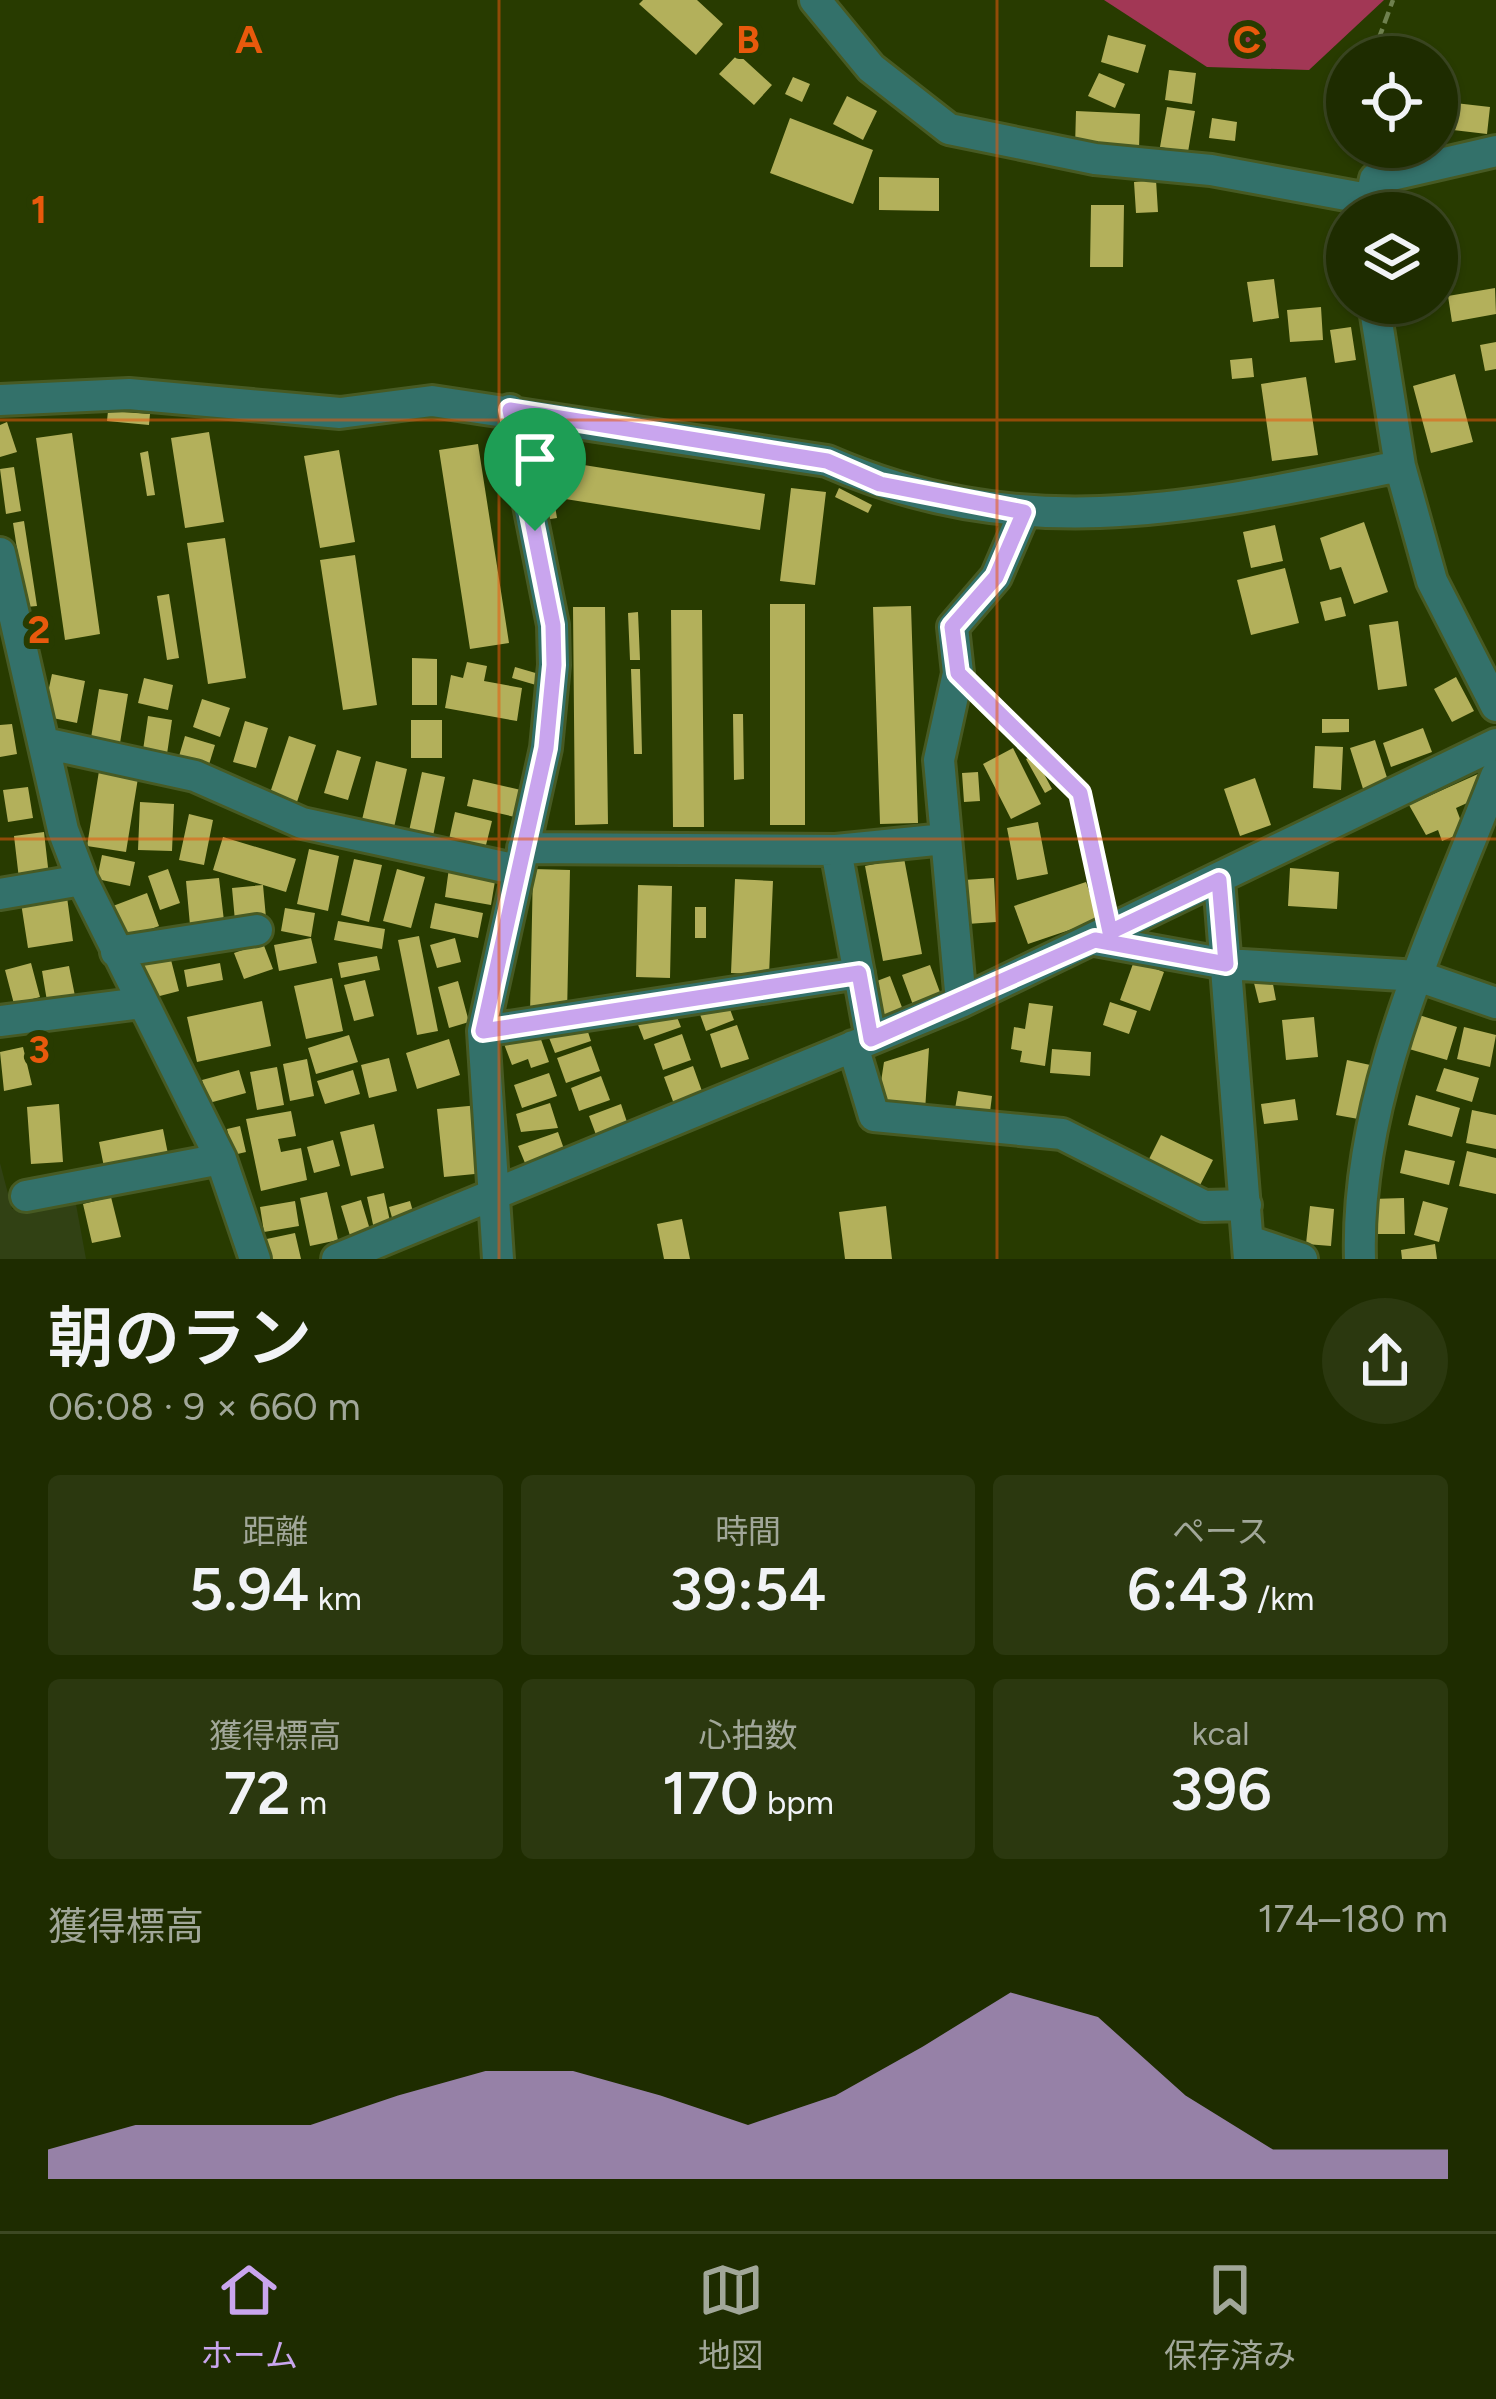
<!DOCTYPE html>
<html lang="ja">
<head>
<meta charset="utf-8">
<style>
  body { margin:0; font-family:Figtree,"Noto Sans JP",sans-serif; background:#2b380f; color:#f1f3f6; height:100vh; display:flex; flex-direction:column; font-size:45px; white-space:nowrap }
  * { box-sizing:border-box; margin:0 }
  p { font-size:39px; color:#a1a799 }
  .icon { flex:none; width:66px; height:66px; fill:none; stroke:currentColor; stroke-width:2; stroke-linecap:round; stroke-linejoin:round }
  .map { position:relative; height:1259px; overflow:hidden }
  .sheet { display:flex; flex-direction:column; background:#1e2c00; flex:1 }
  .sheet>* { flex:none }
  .fabs { position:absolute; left:1326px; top:36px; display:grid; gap:24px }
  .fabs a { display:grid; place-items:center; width:132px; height:132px; border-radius:50%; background:#1e2c00; box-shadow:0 3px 9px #0004,0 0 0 3px #3c4822; font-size:60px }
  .pin { position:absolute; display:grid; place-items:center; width:102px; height:102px; color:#fff; margin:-123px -51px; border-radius:50% 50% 50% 0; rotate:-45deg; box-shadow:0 0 12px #0007 }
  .pin .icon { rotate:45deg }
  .round { display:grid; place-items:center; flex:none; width:126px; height:126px; border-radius:63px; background:#2b380f }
  .overview { display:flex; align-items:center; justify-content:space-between; height:204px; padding:0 48px }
  h1 { font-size:66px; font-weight:600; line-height:90px }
  .figures { display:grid; grid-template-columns:repeat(3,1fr); gap:18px; height:204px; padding:12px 48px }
  .figures div { display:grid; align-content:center; border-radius:12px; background:#2b380f; text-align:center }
  .figures b { font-size:60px; font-weight:600 }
  .figures small { font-size:33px; font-weight:400 }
  .figures p { font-size:33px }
  .chart { height:336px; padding:24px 48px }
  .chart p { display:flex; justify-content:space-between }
  .chart svg { width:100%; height:216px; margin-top:12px; fill:#c9a5ee; opacity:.7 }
  .tab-bar { display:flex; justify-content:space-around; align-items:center; height:168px; border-top:3px solid #3c4822; background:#1e2c00; font-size:33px; color:#a1a799 }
  .tab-bar a { display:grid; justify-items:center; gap:6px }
  .tab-bar .on { color:#c9a5ee }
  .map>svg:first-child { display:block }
  .built { fill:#314114 }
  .forest { fill:#a23755 }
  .building { fill:#b3b05b }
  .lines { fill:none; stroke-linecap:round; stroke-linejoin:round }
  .minor-casing { stroke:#475a23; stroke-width:36 }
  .path { stroke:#6f814e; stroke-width:4.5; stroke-dasharray:12 6; stroke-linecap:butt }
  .minor { stroke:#33716a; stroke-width:30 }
  .route-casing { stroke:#fff; stroke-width:24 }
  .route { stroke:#c9a5ee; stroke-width:15 }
  .grid { fill:none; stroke:#e8590c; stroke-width:3; stroke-opacity:0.55 }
  .grid-label { font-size:39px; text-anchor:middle; font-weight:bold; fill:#e8590c; stroke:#283b00; stroke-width:12; stroke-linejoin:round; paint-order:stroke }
</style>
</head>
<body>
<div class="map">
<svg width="1496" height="1259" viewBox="0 0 1496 1259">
  <rect width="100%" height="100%" fill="#283b00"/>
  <path class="built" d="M0 1163 12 1209 75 1199 86 1259H0Z"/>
  <path class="forest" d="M1104 0H1384L1309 70 1207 67Z"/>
  <path class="building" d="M643 0H697L723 24 696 55 639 4Z
    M1108 35 1146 45 1138 73 1101 62Z
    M738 54 772 85 754 105 719 74Z
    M1169 70 1196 73 1192 104 1165 100Z
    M1099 73 1125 84 1115 108 1088 96Z
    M793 77 810 84 802 102 785 94Z
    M847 96 877 111 863 140 833 124Z
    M1455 103 1490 107 1487 134 1453 130Z
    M1167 107 1195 111 1188 152 1160 147Z
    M1076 111 1140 114 1139 149 1075 147Z
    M790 118 873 150 853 204 770 173Z
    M1212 118 1237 122 1235 141 1209 138Z
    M879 177 939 178V211L879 210Z
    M1156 180 1158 212 1136 213 1134 182Z
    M1091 205H1124L1123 267H1090Z
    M1274 279 1279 318 1253 322 1247 282Z
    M1495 288 1496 314 1452 322 1448 296Z
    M1393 303H1427V310L1393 312Z
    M1321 307 1323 340 1290 342 1287 310Z
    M1351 327 1356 360 1335 363 1330 330Z
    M1496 342V369L1485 371 1480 345Z
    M1252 358 1254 377 1232 379 1230 360Z
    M1455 374 1473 442 1431 453 1413 386Z
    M1306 377 1318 455 1272 461 1261 384Z
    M108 411 150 414 149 425 107 421Z
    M7 422 17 452 0 457V425Z
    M209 432 224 522 185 528 171 438Z
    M72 433 100 634 65 640 36 438Z
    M478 444 509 643 470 649 439 450Z
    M339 450 355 542 320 548 304 456Z
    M148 451 155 495 147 496 140 453Z
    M565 462 765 494 760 530 559 498Z
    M14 467 21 511 6 514 0 469Z
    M551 482 557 518 544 520 538 484Z
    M791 488 826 492 815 585 780 581Z
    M839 488 872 505 868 513 835 497Z
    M24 521 37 606 26 607 13 523Z
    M1364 522 1388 592 1354 604 1341 567 1330 570 1320 538Z
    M1275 525 1283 561 1251 568 1243 532Z
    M225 538 246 678 208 684 187 543Z
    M355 555 377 705 343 710 320 560Z
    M1285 568 1299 623 1251 635 1237 580Z
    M169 594 179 658 167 660 157 596Z
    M1341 597 1346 616 1325 621 1320 602Z
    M770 604H805V825H770Z
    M911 606 918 823 880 824 873 607Z
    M573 607H605L608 824 575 825Z
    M671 610H702L704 827H673Z
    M638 612 640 660H630L628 613Z
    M1398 621 1407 686 1378 690 1369 625Z
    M412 658 437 659V705H412Z
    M467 662 487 666 484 681 522 688 517 721 445 708 451 675 463 678Z
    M515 667 539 674 536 685 512 678Z
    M631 669H640L642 754H634Z
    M52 674 85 681 77 723 43 716Z
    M1456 677 1474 711 1452 722 1434 689Z
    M144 678 173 685 168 710 138 703Z
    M99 689 128 694 120 743 91 738Z
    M202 699 230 708 220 737 193 727Z
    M733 714H743L744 779 734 780Z
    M148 716 172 720 167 754 143 750Z
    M1322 719H1349V732L1322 733Z
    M411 720H442V758H411Z
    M245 721 268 728 256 768 233 762Z
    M12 724 17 754 0 757V725Z
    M1423 728 1432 752 1391 767 1383 743Z
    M185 736 215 745 207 771 177 763Z
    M289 736 316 745 296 805 269 796Z
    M1375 740 1390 787 1365 795 1350 748Z
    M1315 746 1343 747 1341 790 1313 788Z
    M1013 748 1041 804 1011 819 983 764Z
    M337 750 361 757 348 800 324 793Z
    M1034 755 1052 789 1045 793 1026 759Z
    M376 761 407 769 393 832 361 824Z
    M99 771 138 778 126 852 87 846Z
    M422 772 445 777 433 836 409 831Z
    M978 772 980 801 964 802 962 773Z
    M1478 774 1487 794 1456 808 1465 832 1442 841 1438 830 1426 835 1409 805Z
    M1255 778 1271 825 1240 836 1224 789Z
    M473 779 521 790 515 817 467 806Z
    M28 787 33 818 8 822 3 790Z
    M140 802 174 804 172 851 138 850Z
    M455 812 492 821 484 853 448 844Z
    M189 814 213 820 204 865 179 860Z
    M1038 822 1048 874 1017 880 1007 828Z
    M44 832 49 876 19 879 14 836Z
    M223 837 296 859 286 892 213 870Z
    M309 849 339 856 328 911 297 904Z
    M102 855 135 862 130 886 97 879Z
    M904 858 922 954 883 961 865 866Z
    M354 859 382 865 369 922 341 915Z
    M449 868 496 875 491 905 445 897Z
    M1290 868 1339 872 1337 909 1288 906Z
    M168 869 180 903 160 910 148 876Z
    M397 869 425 877 411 928 383 921Z
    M533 869 570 870 567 1015 530 1014Z
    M219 878 224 921 190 925 186 881Z
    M994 878 996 922 967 924 964 880Z
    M735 879 773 881 769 975 731 973Z
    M1086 882 1099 920 1028 944 1014 906Z
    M263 885 266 918 235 921 232 888Z
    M638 885 672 886 670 978 636 977Z
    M147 893 159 926 125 939 113 906Z
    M67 897 73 941 28 948 21 903Z
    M435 903 483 913 478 938 430 928Z
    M695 907H706V938H695Z
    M285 908 315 913 311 937 281 931Z
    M338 921 385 929 382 949 334 940Z
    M419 936 438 1031 417 1035 398 940Z
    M311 938 317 963 279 971 274 945Z
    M455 938 461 962 437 968 430 945Z
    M263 943 273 969 244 979 234 953Z
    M170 956 179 991 152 998 142 963Z
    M377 956 380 970 341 978 338 963Z
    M1134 961 1164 972 1150 1011 1120 1000Z
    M31 963 40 997 14 1004 5 970Z
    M220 963 223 980 187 987 184 970Z
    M930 965 941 995 913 1005 902 975Z
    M69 966 75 996 47 1001 42 971Z
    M890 976 903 1010 882 1018 869 984Z
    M332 978 343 1031 306 1039 294 986Z
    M1272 979 1276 1000 1259 1003 1254 983Z
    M365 980 374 1016 354 1021 344 985Z
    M458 981 469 1022 449 1028 438 987Z
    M725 996 734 1020 706 1031 697 1006Z
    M262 1001 271 1046 197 1062 187 1017Z
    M671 1002 681 1027 644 1040 635 1017Z
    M1110 1002 1137 1011 1129 1034 1103 1025Z
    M1029 1003 1053 1006 1045 1066 1020 1062 1022 1051 1011 1049 1014 1027 1025 1029Z
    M1419 1015 1457 1027 1447 1060 1409 1049Z
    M583 1017 591 1041 555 1053 546 1030Z
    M1314 1017 1318 1057 1286 1060 1282 1020Z
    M737 1025 749 1059 721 1068 710 1034Z
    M1464 1027 1496 1035 1490 1067 1457 1059Z
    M538 1031 549 1062 531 1068 528 1059 512 1065 504 1044Z
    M682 1034 691 1060 663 1070 654 1044Z
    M349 1035 358 1062 316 1074 308 1048Z
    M449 1039 460 1075 417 1089 406 1053Z
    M591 1046 600 1071 566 1083 557 1058Z
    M23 1047 32 1085 4 1091 0 1052Z
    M929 1048 925 1111 877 1108 884 1062Z
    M1052 1049 1091 1052 1090 1076 1050 1073Z
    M389 1058 397 1091 369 1098 361 1065Z
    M307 1059 314 1096 290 1101 283 1064Z
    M1347 1060 1375 1066 1364 1120 1336 1115Z
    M693 1066 703 1094 674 1104 664 1077Z
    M277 1067 284 1105 257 1110 250 1072Z
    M1444 1068 1479 1078 1472 1102 1436 1091Z
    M239 1070 246 1093 209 1103 202 1080Z
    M353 1070 360 1094 325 1104 317 1081Z
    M549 1073 557 1096 522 1108 514 1085Z
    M601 1076 610 1100 579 1111 571 1088Z
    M958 1091 992 1096 989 1120 954 1115Z
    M1416 1095 1460 1108 1452 1137 1408 1125Z
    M1295 1099 1298 1120 1264 1124 1261 1104Z
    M550 1103 558 1128 521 1132 516 1114Z
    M59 1104 63 1162 31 1164 27 1107Z
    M621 1104 629 1128 598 1140 589 1116Z
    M479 1105 485 1173 444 1177 437 1109Z
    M1472 1110 1496 1115V1149L1466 1143Z
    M291 1111 296 1136 278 1139 281 1152 301 1148 307 1180 261 1191 246 1119Z
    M374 1124 384 1168 351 1176 340 1132Z
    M240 1126 246 1152 233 1155 227 1129Z
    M163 1129 170 1164 106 1177 99 1142Z
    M558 1132 564 1149 525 1163 518 1146Z
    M1161 1135 1213 1160 1198 1189 1147 1163Z
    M333 1140 340 1166 314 1173 307 1147Z
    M1405 1150 1455 1161 1449 1185 1400 1173Z
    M1467 1151 1496 1158V1194L1459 1186Z
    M327 1192 338 1240 310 1246 300 1198Z
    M384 1193 391 1226 374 1229 367 1197Z
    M111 1197 121 1237 92 1243 83 1204Z
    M1404 1198 1405 1234H1373L1372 1199Z
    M361 1200 371 1233 351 1239 341 1206Z
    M295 1201 299 1226 264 1232 260 1207Z
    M410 1201 414 1215 393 1221 389 1207Z
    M1423 1201 1448 1208 1439 1242 1414 1235Z
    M886 1206 892 1259H845L839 1212Z
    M1310 1206 1334 1209 1331 1246 1306 1244Z
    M682 1219 690 1259H664L657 1224Z
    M295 1233 301 1259H266L262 1240Z
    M1435 1244 1437 1259H1402L1401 1250Z"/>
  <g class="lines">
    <g class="minor-casing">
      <path id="minor" d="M815 0 871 68 949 129 1095 159 1211 170 1368 199
        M1368 213 1375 179 1496 151
        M1374 303 1400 466 1432 581 1496 706
        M0 400 129 394 340 413 432 401 827 461C1025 548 1198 507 1400 466
        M0 553 63 830 82 880 221 1159 255 1259
        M44 743 195 776 302 823 518 870
        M523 848 836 850 945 839
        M836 850 871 1039
        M1219 880 1249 1259
        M0 894 82 880
        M1095 940 1226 964 1418 976 1496 1003
        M116 952 257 930
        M961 1002 939 760 958 673 953 627 996 577 1024 512
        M0 1021 141 1003
        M483 1031 859 973
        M853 1046 874 1116 1062 1134 1204 1206 1246 1205
        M26 1196 221 1159
        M1249 1241 1302 1259
        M337 1259 961 1002 1496 744
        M498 1259 483 1031 546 748 554 665 553 625 510 410
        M1360 1259C1355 1092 1437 929 1496 776"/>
    </g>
    <path class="path" d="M1372 57 1393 0
      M980 696 1070 778 1080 793 1104 903"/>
    <use href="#minor" class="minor"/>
  </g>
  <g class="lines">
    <g class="route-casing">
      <path id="route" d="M510 410 827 461 880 484 1024 512 996 577 952 627 958 673 1080 793 1110 932 1219 880 1226 964 1095 940 871 1039 859 973 483 1031 546 748 554 665 553 625Z"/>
    </g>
    <use href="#route" class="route"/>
  </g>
  <path class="grid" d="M499 0V1259M997 0V1259M0 420H1496M0 839H1496"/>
  <g class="grid-label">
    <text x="249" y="53">A</text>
    <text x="748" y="53">B</text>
    <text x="1247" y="53">C</text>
    <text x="39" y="223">1</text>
    <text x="39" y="643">2</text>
    <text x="39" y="1063">3</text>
  </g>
</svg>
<div class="fabs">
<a><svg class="icon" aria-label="locate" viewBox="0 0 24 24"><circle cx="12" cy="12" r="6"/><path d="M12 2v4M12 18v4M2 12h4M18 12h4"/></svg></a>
<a><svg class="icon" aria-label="layers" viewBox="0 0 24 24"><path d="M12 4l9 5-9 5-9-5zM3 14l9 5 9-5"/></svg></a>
</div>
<div class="pin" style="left:535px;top:531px;background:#1e9e55"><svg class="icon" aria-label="arrive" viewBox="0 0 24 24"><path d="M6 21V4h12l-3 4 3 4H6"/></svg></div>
</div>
<section class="sheet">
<div class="overview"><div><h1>朝のラン</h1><p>06:08 · 9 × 660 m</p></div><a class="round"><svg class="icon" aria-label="share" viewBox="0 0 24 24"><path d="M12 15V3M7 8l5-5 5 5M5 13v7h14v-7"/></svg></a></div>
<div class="figures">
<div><p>距離</p><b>5.94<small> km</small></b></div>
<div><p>時間</p><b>39:54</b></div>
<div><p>ペース</p><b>6:43<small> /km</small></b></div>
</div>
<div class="figures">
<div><p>獲得標高</p><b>72<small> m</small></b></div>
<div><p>心拍数</p><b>170<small> bpm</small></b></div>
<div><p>kcal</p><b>396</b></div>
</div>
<div class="chart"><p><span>獲得標高</span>174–180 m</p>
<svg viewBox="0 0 160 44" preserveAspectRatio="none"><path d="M0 44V38L10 33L20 33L30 33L40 27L50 22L60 22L70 27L80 33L90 27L100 17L110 6L120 11L130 27L140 38L150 38L160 38V44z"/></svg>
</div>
</section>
<nav class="tab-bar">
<a class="on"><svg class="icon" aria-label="home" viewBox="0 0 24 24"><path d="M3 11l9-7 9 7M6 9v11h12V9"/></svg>ホーム</a>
<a><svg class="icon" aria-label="map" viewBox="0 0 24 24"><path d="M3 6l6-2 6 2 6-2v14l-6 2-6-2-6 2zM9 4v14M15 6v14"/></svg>地図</a>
<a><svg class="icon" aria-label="saved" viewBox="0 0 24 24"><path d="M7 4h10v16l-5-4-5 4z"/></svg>保存済み</a>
</nav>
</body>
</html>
